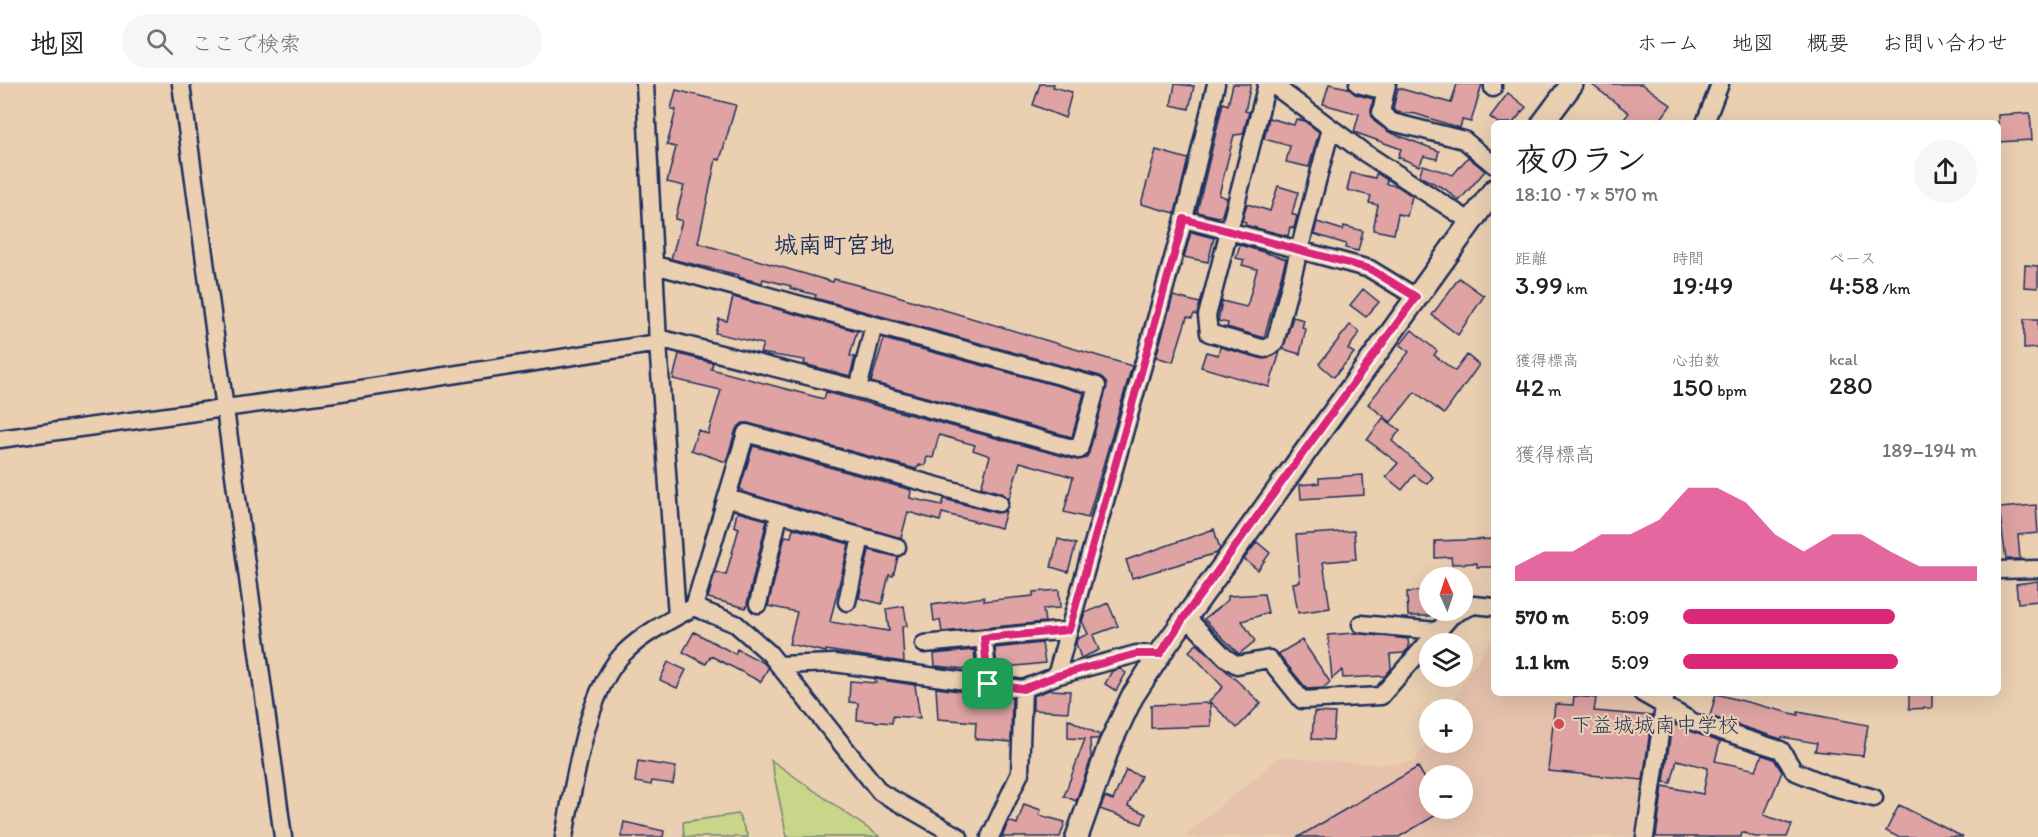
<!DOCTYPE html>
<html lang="ja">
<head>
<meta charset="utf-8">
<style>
  body { margin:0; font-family:Itim,"Klee One",sans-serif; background:#f6f6f6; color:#202124; height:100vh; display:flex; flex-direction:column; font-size:22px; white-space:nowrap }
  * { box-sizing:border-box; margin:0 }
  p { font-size:20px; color:#757577 }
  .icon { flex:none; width:33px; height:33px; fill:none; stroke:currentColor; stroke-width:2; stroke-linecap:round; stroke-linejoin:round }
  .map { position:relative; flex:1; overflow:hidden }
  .details { position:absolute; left:1491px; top:36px; width:510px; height:576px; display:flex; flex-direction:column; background:#fff; border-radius:9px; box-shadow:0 6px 24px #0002 }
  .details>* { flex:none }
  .needle { width:39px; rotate:357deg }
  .buttons { position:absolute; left:1419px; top:483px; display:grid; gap:12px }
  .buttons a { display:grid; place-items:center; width:54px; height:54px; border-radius:50%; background:#fff; box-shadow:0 6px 24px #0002; font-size:30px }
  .pin { position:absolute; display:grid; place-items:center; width:51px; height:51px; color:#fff; margin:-26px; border-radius:12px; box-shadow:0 3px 9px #0006 }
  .round { display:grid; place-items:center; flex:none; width:63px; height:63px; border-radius:32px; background:#f6f6f6 }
  .overview { display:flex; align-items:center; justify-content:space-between; height:102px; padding:0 24px }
  h1 { font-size:33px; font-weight:600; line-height:45px }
  .figures { display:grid; grid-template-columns:repeat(3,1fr); gap:9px; height:102px; padding:6px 24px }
  .figures div { display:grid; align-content:center }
  .figures b { font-size:26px; font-weight:600 }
  .figures small { font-size:16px; font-weight:400 }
  .figures p { font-size:16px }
  .chart { height:168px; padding:12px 24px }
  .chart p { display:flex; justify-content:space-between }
  .chart svg { width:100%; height:108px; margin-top:6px; fill:#db2777; opacity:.7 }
  ul { padding:0 24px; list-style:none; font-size:20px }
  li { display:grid; grid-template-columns:96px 72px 1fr; align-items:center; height:45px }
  li i { height:15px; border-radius:8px; background:#db2777 }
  header { display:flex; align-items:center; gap:36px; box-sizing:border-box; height:84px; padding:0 30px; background:#fff; border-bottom:2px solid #e0e0e0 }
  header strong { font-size:28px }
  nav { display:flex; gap:33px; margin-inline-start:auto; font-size:21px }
  .search { width:420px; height:54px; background:#f6f6f6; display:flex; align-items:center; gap:15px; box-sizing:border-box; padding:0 21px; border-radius:33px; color:#757577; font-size:22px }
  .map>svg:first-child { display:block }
  .built { fill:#e6c2ac; fill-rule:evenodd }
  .green { fill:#c9d689; stroke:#728274; stroke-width:1.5 }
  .building { fill:#dea3a2; stroke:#1b2f5e; stroke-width:1.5 }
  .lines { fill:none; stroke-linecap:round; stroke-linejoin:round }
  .minor-casing { stroke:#1b2f5e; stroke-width:21 }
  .tertiary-casing { stroke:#1b2f5e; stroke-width:26 }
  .minor { stroke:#eacfb1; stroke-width:16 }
  .tertiary { stroke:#eacfb1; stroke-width:21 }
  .route-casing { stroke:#fff; stroke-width:12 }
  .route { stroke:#db2777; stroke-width:8 }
  .poi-dot { fill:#d1495b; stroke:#eacfb1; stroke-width:2 }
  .labels { text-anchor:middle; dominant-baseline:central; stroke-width:4.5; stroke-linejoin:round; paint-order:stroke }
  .poi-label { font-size:21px; fill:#1b2f5e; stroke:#eacfb1; text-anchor:start }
  .quarter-label { font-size:24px; font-weight:bold; fill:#1b2f5e; stroke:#eacfb1 }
</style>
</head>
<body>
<header>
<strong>地図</strong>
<div class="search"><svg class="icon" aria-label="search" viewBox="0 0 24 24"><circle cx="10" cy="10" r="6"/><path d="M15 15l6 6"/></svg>ここで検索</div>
<nav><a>ホーム</a><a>地図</a><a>概要</a><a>お問い合わせ</a></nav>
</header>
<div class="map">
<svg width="2038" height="753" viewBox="0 0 2038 753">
  <rect width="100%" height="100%" fill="#eacfb1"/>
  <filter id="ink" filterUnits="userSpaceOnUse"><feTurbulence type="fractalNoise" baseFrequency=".0167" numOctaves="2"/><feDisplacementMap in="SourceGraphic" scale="12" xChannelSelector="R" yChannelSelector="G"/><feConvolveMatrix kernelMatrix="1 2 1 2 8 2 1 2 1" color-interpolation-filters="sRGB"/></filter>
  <g filter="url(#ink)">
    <path class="built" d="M1494 550V609H1627L1657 623 1636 753H1183L1280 673 1380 681 1415 677 1429 654 1430 658H1462V626L1447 625ZM1430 692H1462V724H1430Z"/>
    <path class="green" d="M771 676 880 753H787Z
      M738 730 748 753H684L683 738Z"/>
    <path class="building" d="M1040 0H1054L1053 3 1072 8 1065 34 1033 21Z
      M1175 0 1194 2 1189 25 1171 21Z
      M1233 0H1251L1245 27 1249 28 1243 50 1234 51 1219 111 1227 114 1222 131 1219 133 1197 128 1223 19 1228 21Z
      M1329 0 1348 4 1355 10 1373 15 1371 27 1374 37 1389 48 1439 67 1437 75 1424 72 1419 82 1398 73 1401 65 1354 48 1359 30 1323 20Z
      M1457 0H1482L1471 38 1462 36 1460 44 1416 30 1397 28 1393 25 1398 4 1451 19Z
      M1591 0H1642L1671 21 1658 39H1621L1629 29Z
      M676 6 736 21 720 76 716 75 698 159 833 198 834 195 884 208 1132 282 1088 434 1064 428 1073 393 1020 378 1009 415 1002 409 981 403 990 372 973 366 975 361 939 351 933 374 927 373 925 382 919 381 916 385 748 339H743L736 345 726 378 691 366 698 346 708 350 721 306 673 295 679 270 713 279 711 285 824 315 826 308 1077 376 1086 374 1089 369 1107 300 1100 292 815 214 816 211 790 204 791 202 763 195 762 199 738 193 739 191 671 175 682 137 675 135 684 102 667 98 676 63 667 61 676 26 671 25Z
      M1508 9 1526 23 1513 39H1498L1490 33Z
      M2030 29 2032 56 1998 58V31Z
      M1269 34 1294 41 1296 35 1304 37 1319 48 1309 83 1286 78 1290 62 1264 55Z
      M1156 66 1188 75 1175 129 1141 120Z
      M1468 73 1485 87 1459 117 1445 105 1419 92 1423 81 1453 91Z
      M1351 89 1375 94 1376 90H1378L1387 96 1386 100 1397 102 1412 112 1407 132 1398 130 1394 150 1373 146 1378 121 1369 119 1371 112 1347 106Z
      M1278 102 1298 108 1292 130 1297 132 1294 144 1290 143 1288 152 1245 141 1246 138 1242 137 1247 120 1270 127Z
      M1317 138 1343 146 1344 142 1363 147 1358 167 1345 164 1346 160 1314 150Z
      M1191 148 1214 154 1208 178 1184 173Z
      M1240 161 1286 175 1264 254 1227 243 1228 239 1218 237 1222 217 1246 223 1248 219 1257 185 1242 181 1244 176 1236 174Z
      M2025 181 2038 182V204L2024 203Z
      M1459 194 1484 212 1458 251 1432 231Z
      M1363 205 1379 218 1366 233 1350 221Z
      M1173 212 1200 219 1197 231 1194 230 1192 234 1187 233 1173 278 1156 273Z
      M733 213 857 247 850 272 855 273 850 292 804 280 805 276 760 269 763 260 715 249 719 235 727 237Z
      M1293 233 1304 236 1302 244 1306 245 1300 270 1283 265Z
      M2024 235H2038V264L2024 265Z
      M1350 241 1360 248 1348 265 1354 269 1334 293 1319 280Z
      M1412 246 1437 267 1434 271 1455 287 1467 271 1479 281 1444 330 1415 308 1391 338 1368 320 1409 268 1400 261Z
      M884 255 1084 309 1072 353 871 298Z
      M1220 263 1263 275 1280 268 1269 303 1201 283 1206 268 1218 271Z
      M1383 334 1400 346 1392 357 1433 393 1427 400 1414 391 1402 406 1386 393 1398 379 1367 356Z
      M753 362 911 406 910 414 942 421 944 415 996 429 1006 427 1001 444 942 429 940 437 908 428 901 454 743 408 740 404Z
      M1363 391 1364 411 1301 415 1300 401 1319 399V394Z
      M2036 421 2038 449 2018 451 2020 475H2006L1999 424Z
      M737 428 767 436 746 524 708 514 715 488 726 491 739 444 734 442Z
      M793 444 849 460 830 538 889 547 886 525 904 522 907 542 902 543 904 578 826 566V568L789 560 797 528 768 522 785 452 791 453Z
      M1214 445 1220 465 1217 469 1132 494 1126 476Z
      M1354 447 1356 475 1323 478 1330 524 1298 529 1293 499 1300 498 1296 451Z
      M1058 455 1076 460 1068 488 1051 483Z
      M1494 455V483H1477V479L1452 480 1451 473 1435 474V457Z
      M1257 458 1270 469 1258 486 1244 475Z
      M869 466 898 473 893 492 889 491 882 520 859 514Z
      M2038 497V517L2018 519 2016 500Z
      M1059 506 1060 524 1043 525 1045 538 942 548 940 536 934 537 932 521 984 513V517L1033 512V508Z
      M1423 507V512H1430V532H1408L1407 508Z
      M1264 510 1268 529 1242 537 1255 557 1239 570 1204 535 1228 516V512Z
      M1108 519 1118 542 1093 551 1099 566 1081 574 1076 560 1077 555 1088 550 1082 537 1085 529Z
      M694 548 735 570 737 565 764 579 768 584 761 598 711 572 706 580 683 568Z
      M1354 549 1408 555 1409 564 1404 569 1390 570 1391 585 1385 592 1343 594 1342 586 1332 595 1328 551Z
      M1302 556 1330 598 1323 604 1307 605 1278 570Z
      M1042 559 1045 579 997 584 995 564Z
      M1197 560 1261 619 1237 644 1209 617 1223 603 1189 567Z
      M974 566 976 586 935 582 934 570Z
      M668 578 686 586 677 604 660 596Z
      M1120 585 1126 589 1116 607 1105 600 1112 587Z
      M875 595 915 601 920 634 893 632 892 639 857 636 858 619 849 618 850 597 876 599Z
      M936 604 1012 614 1011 658 975 655 976 638 938 635Z
      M1049 606 1070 607 1068 628 1033 626V612Z
      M1909 609H1932V624L1909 625Z
      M1716 610 1798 631V628L1868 641 1863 672 1815 667 1817 659 1782 653 1781 655 1710 632Z
      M1574 612 1596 614 1594 627 1652 632 1643 696 1548 687 1555 620 1573 621Z
      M1210 619 1211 642 1151 644V621Z
      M1314 628 1335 629 1333 656 1312 655Z
      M1068 635 1100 651 1098 655H1090L1091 675 1076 717 1064 712 1085 655 1068 654Z
      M1672 640 1720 658 1715 677 1756 686 1762 671 1774 675 1782 688 1764 731 1792 741 1787 753H1755L1742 748 1741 753H1656L1663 702 1703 710 1708 684 1677 676 1671 699 1664 698Z
      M638 677 676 683 673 700 652 697 651 701 635 698Z
      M1418 683 1430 703V724H1448L1399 753H1298Z
      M1126 686 1141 692 1128 722 1146 730 1142 740 1100 725 1105 713 1113 716Z
      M1024 720 1041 726 1039 731 1065 738 1060 753H1002L1009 737 1017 740Z
      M1899 721 1963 753H1898L1886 747Z
      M624 738 664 747 663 753H621Z"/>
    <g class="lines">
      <g class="minor-casing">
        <path id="minor" d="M181 0 283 753
          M645 0 658 259 677 532
          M1267 0 1207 232 1209 249 1265 265 1275 259 1331 44
          M1272 0 1362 67 1471 138
          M1358 0 1385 7
          M1387 0 1381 29 1392 38 1464 56 1494 81
          M1493 4V0
          M1705 39 1720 0
          M1184 135 1370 185 1416 213
          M655 181 1097 302 1079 366 858 305 658 254
          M858 305 874 241
          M0 355 341 308 658 259
          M727 414 897 463
          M1998 486 2038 485
          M847 518 861 453
          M758 520 779 431
          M694 523 746 349 999 419
          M1462 526 1474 521 1494 523
          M1185 532 1226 574 1237 581 1269 575 1302 616 1381 612 1451 532 1462 526
          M1361 540 1437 547
          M984 554 988 600
          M924 560 1069 546
          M1160 570H1136L1056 592 1184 135 1216 0
          M779 581 834 579 1023 605
          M1642 609 1693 638 1781 666 1794 687 1830 702 1874 714
          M564 753C574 701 586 605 625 568 644 549 671 536 694 523L736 540 769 569 880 708 959 753
          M990 753 1020 689 1023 605 1056 592
          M1645 753 1666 609"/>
      </g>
      <g class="tertiary-casing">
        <path id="tertiary" d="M1543 39 1572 0
          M1077 753 1109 662 1132 613 1164 564 1494 106"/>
      </g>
      <use href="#minor" class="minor"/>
      <use href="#tertiary" class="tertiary"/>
    </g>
  </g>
  <g class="lines" filter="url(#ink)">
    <g class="route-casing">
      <path id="route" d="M1184 135 1370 185 1416 213 1187 529 1160 570H1136L1056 592 1023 605 988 600 984 554 1069 546Z"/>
    </g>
    <use href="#route" class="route"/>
  </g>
  <circle class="poi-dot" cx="1559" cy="640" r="6"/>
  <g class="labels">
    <g class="poi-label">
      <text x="1571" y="640">下益城城南中学校</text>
    </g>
    <g class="quarter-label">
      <text x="834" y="160">城南町宮地</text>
    </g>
  </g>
</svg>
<div class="buttons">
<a><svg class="needle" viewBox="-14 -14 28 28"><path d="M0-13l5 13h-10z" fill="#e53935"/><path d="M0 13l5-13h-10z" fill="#757577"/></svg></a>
<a><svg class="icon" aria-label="layers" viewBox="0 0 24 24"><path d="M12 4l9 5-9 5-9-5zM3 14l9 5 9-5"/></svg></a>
<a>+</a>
<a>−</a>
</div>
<div class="pin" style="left:988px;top:600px;background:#1e9e55"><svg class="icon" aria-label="arrive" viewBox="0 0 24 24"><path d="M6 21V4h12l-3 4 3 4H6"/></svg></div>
<section class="details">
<div class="overview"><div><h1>夜のラン</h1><p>18:10 · 7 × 570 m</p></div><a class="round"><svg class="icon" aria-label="share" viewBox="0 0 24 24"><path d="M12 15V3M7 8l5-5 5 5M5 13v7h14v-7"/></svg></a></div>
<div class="figures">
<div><p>距離</p><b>3.99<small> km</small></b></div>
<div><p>時間</p><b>19:49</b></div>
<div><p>ペース</p><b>4:58<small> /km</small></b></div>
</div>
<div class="figures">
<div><p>獲得標高</p><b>42<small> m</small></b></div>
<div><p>心拍数</p><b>150<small> bpm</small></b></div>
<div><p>kcal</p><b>280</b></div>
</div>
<div class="chart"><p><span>獲得標高</span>189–194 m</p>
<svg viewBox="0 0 160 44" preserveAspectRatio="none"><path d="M0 44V38L10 32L20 32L30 25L40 25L50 19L60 6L70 6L80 12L90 25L100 32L110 25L120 25L130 32L140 38L150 38L160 38V44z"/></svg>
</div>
<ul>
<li><b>570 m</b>5:09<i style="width:72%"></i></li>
<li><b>1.1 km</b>5:09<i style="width:73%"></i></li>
</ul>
</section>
</div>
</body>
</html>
